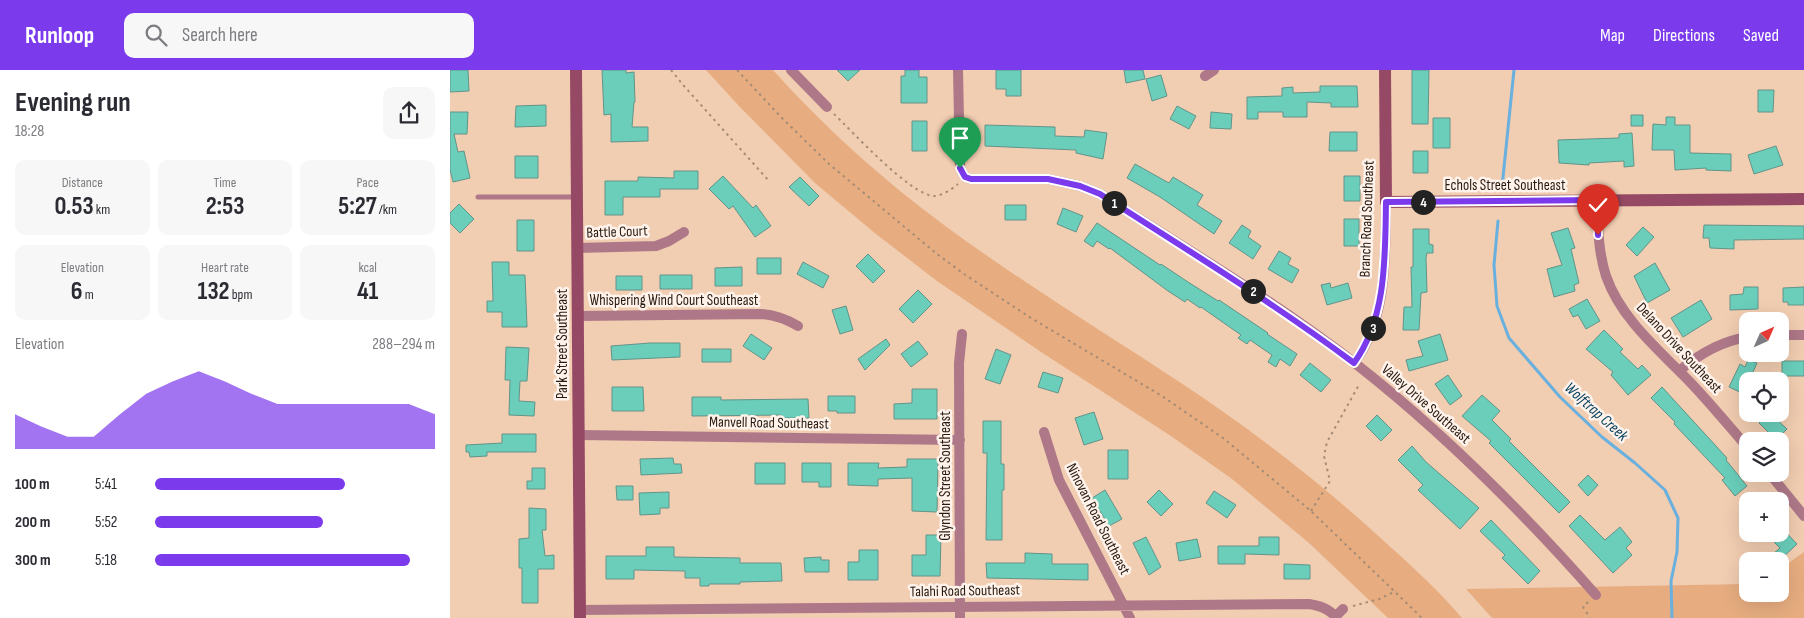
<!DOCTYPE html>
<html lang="en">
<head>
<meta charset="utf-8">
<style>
  body { margin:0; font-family:"Sofia Sans Condensed",sans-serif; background:#f7f7f7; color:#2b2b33; height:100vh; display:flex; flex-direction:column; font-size:19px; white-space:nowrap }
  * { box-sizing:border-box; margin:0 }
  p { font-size:16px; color:#7c7c81 }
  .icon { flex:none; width:28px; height:28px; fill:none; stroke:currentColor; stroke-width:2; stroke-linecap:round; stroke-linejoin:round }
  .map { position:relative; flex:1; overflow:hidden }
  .details { display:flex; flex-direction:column; background:#fff; width:450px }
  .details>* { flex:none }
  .needle { width:32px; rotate:45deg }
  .controls { position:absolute; left:1289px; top:242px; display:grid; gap:10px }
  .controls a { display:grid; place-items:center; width:50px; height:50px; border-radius:10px; background:#fff; box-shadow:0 5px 20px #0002; font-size:25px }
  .pin { position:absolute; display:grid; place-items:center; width:42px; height:42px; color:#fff; margin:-51px -21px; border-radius:50% 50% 50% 0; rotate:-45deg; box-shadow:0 0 5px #0007 }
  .pin .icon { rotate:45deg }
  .km { position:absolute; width:25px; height:25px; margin:-12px; border-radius:50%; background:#222; color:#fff; font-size:14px; line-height:25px; text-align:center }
  .round { display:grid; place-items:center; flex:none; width:52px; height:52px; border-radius:10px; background:#f7f7f7 }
  .headline { display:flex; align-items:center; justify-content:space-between; height:85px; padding:0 15px }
  h1 { font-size:28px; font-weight:700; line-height:38px }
  .metrics { display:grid; grid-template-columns:repeat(3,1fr); gap:8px; height:85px; padding:5px 15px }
  .metrics div { display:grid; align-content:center; border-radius:10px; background:#f7f7f7; text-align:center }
  .metrics b { font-size:25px; font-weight:700 }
  .metrics small { font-size:14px; font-weight:400 }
  .metrics p { font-size:14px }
  .chart { height:140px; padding:10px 15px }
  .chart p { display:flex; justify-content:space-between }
  .chart svg { width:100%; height:90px; margin-top:5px; fill:#7c3aed; opacity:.7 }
  ul { padding:0 15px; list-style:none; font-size:16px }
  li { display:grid; grid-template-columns:80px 60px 1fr; align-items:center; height:38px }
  li i { height:12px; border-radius:6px; background:#7c3aed }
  header { display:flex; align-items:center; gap:30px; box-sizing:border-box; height:70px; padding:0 25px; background:#7c3aed; color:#fff }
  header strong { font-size:24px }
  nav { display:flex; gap:28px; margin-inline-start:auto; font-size:18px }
  .search { width:350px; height:45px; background:#f7f7f7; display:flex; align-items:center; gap:12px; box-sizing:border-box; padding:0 18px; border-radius:10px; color:#7c7c81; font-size:19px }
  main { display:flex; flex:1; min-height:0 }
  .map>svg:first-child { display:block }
  .green { fill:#e7ad80 }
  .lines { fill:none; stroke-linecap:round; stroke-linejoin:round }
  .stream { stroke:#69b0df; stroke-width:3 }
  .building { fill:#6acebb; stroke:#629489 }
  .path { stroke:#a68b75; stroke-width:2; stroke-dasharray:2.5 4; stroke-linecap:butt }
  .lane { stroke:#ae7888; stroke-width:5 }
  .street { stroke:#ae7888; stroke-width:10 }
  .secondary { stroke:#964964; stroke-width:12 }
  .route-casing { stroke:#fff; stroke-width:10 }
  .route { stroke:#7c3aed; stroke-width:6 }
  .labels { text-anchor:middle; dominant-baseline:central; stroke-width:5; stroke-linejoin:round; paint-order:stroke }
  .street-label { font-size:15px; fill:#271a10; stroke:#fff3eb }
  .water-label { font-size:16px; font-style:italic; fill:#023f5e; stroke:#fff3eb }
</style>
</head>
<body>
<header>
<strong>Runloop</strong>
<div class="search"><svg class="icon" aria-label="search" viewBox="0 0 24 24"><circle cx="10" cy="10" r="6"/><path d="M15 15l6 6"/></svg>Search here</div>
<nav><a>Map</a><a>Directions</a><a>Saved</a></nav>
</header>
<main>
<section class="details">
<div class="headline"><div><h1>Evening run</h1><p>18:28</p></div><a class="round"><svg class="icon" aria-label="share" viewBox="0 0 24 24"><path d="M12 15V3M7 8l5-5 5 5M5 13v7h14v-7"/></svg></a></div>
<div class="metrics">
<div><p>Distance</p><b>0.53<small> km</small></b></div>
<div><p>Time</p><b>2:53</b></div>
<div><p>Pace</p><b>5:27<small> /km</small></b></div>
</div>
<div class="metrics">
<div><p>Elevation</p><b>6<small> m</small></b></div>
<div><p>Heart rate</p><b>132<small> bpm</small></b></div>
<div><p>kcal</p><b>41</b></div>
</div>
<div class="chart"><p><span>Elevation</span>288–294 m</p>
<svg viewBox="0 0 160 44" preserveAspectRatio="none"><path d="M0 44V27L10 33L20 38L30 38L40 27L50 17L60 11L70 6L80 11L90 17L100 22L110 22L120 22L130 22L140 22L150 22L160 27V44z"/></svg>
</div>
<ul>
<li><b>100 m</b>5:41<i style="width:68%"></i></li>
<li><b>200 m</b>5:52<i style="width:60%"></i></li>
<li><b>300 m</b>5:18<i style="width:91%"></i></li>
</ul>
</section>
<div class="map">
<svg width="1354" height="548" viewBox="0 0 1354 548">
  <rect width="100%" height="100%" fill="#f1cdb1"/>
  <path class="green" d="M256 0H323C374 57 432 109 494 155 571 212 654 262 734 315 805 362 873 415 936 473 963 497 989 521 1012 548H938L859 473 782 409 721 366 594 284 487 211 426 164 365 113 289 36Z
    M1354 482V548H1042L1016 519 1297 514 1298 524H1330V499Z"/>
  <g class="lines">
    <path class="stream" d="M1052 117 1064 0
      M1048 151 1044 195 1047 236 1059 268 1110 327 1152 367 1185 393 1215 420 1228 448 1227 482 1221 511 1222 548"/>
  </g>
  <path class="building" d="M0 0H18L19 21 0 22Z
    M152 0H176V3L184 2 185 32H184L182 57H198V71L161 72V44L154 45Z
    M387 0H410L398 11Z
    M455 0H469V7H477V33H451V6H455Z
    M546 0H571V26H556V19H546Z
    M674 0H693L695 9 676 13Z
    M962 0H979L978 54H962Z
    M711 5 717 26 702 31 696 9Z
    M870 16H907L908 37H881V33L857 32V47H833V42H808V49H797V27L832 26V18L843 17V23L870 22Z
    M1308 20H1324L1323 42H1308Z
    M96 35V56L65 57 66 36Z
    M727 36 746 46 739 59 720 49Z
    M0 42H18L17 64H4L8 82 14 81 20 108 3 112 0 100Z
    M761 42 782 44 781 59 760 58Z
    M1181 45H1193V56H1181Z
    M1216 47H1225V55H1240V83L1281 84V101L1256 100V98L1225 100 1224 80H1202L1203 54 1216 55Z
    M983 48H1000V78H983Z
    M462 51H477V81H462Z
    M535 55 605 57V66L634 67 635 60 657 63 653 89 626 83V80L535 76Z
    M880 62H907V81H879Z
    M1182 63 1184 96 1174 97V91L1139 93V95L1109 93 1108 70 1169 68V64Z
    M1326 76 1333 95 1304 104 1298 85Z
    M963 81H978V103H963Z
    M65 86H88V108H65Z
    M685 94 719 113 723 107 753 125 747 135 772 151 764 164 710 127 677 108Z
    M224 101H248V119H210V127H173V145H155V111H188V107L224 108Z
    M273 106 303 138 306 135 321 156 305 167 283 136 279 139 259 119Z
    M894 106H910V131H894Z
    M350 107 369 126 359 136 339 117Z
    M9 134 24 149 10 163 0 153V143Z
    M555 135H576V150H555Z
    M613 138 633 146 626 162 607 154Z
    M894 149H909V176H894Z
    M67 150H84V181H67Z
    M647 153 710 195 711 194 738 212 768 231 769 230 818 263 817 264 847 284 840 296 830 289 826 297 818 292 822 285 800 270 797 274 788 268 791 265 751 237 750 238 737 229 735 232 718 221 660 178 659 179 647 171 643 177 634 171Z
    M792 155 801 161 798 167 811 176 803 189 779 173Z
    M1254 155 1354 156V169L1284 170V179L1260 178 1259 168H1253Z
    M1193 157 1204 167 1187 186 1176 175Z
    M1118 158 1125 178 1121 179 1129 213 1124 215 1125 221 1104 227 1097 199 1112 195 1101 163Z
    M963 159H979V174L983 175V183H977L976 188 977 222 971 223 969 260H953L954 237H962L961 197H963Z
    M829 181 841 188 838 194 849 200 842 213 818 199Z
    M418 184 435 201 423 213 406 196Z
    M307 188H331V204H307Z
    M42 192H59V205H75L77 257H52V242H37V231H43Z
    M353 192 379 206 373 218 347 204Z
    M1205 193 1220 220 1197 233 1184 206Z
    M292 197V216H265V198Z
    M210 205H242V219H210Z
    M166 206H192V220H166Z
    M880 213 881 218 898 213 902 228 877 235 871 215Z
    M1294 217H1308V239L1280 240V225L1293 224Z
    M1354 217V235H1338V232H1333V218Z
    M468 220 482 234 463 253 449 239Z
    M1137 229 1150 251 1136 259 1128 245 1123 247 1119 239Z
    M1251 230 1262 249 1233 267 1221 248Z
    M396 236 403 260 390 264 382 240Z
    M1154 260 1173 279 1170 282 1188 299 1192 295 1201 305 1178 325 1161 305 1163 302 1136 279Z
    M301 264 322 278 314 290 293 276Z
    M990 264 998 290 959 301 956 290 973 286 968 271Z
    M436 269 440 275 415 300 408 289Z
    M468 271 478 284 461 297 451 284Z
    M200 273H230V287L162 290 161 276Z
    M56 277 79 278 77 311H70L69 331 85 332 84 346 59 345 60 310H55Z
    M252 279H281V292H252Z
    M546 279 561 285 550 314 535 309Z
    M1298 290 1307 293 1299 311H1298L1294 324 1279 317 1290 294 1295 297Z
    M1332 291H1354V306H1332Z
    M860 293 881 310 871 322 850 305Z
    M593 302 613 308 608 323 588 317Z
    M998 305 1012 326 1000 335 985 314Z
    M162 317H193L194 341H162Z
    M1212 317 1277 388 1276 390 1297 416 1285 426 1272 410 1275 408 1224 354 1225 352 1201 328Z
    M462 319H487V349H444V334L462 333Z
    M1032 325 1050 341 1042 350 1061 369 1059 371 1120 432 1109 443 1039 373 1041 371 1012 346Z
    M378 326H405V343H387V341H378Z
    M242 327H271V330L358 329 359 348H331V345L242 346Z
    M644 342 653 369 634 375 625 348Z
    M1318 344H1321L1337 359 1326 370 1309 353Z
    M927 345 942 360 931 371 916 356Z
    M533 351H551V394H554V420H552V470H536L537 383H533Z
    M52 364H86V382H37V386L20 387 19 382H16V375L52 373Z
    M962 376 976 392 1029 438 1010 459 968 420 973 415 948 390Z
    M658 380H678V409H658Z
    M223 388 224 394H231L232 403 191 405 190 389Z
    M457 389H488L487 442 462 441V408L428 409V416L398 415V393H429L428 398 457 397Z
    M305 393H335V414H305Z
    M352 393H381V417H369V412H352Z
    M82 398H95V419H77V411H82Z
    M1138 405 1148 415 1138 426 1128 415Z
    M166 416H183V430H167Z
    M655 420 672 449 659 456 642 428Z
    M709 420 723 434 711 446 697 432Z
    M764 421 786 435 777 448 756 433Z
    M219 422V438H210V444L190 445 189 423Z
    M79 438 96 439V460H92L95 486 104 485V499H88V533H72V498H69V469L79 468Z
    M1130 445 1155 470 1170 457 1182 472 1176 478 1182 485 1163 503 1119 456Z
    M1041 450 1090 501 1078 514 1052 488 1055 485 1030 461Z
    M1330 456 1347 474 1330 490 1324 483 1330 478 1320 468 1325 464H1330Z
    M476 465H491L490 506H462V485H476Z
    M696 467 711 497 699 505 683 473Z
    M809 467H829V485L795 484V494H768V476H809Z
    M747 469 751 487 729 491 726 473Z
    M196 477H224V487L290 488V493H331L332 511 290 512V514H259V516H250V508H235V501L184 500V509H156V486H196Z
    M409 480H428V510H398V492H409Z
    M575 483 602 484V494H638V510L537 508 536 493H575Z
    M371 487V490H379V502H355L354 488Z
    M834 494 860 495V509H834Z"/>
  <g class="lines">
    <path class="path" d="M221 0 234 16 319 111
      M287 0 330 46 379 94 487 184 514 204 581 248 712 326 773 368 861 441 972 548
      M384 44C403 62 460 125 484 126 492 126 502 119 508 114
      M861 441 880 411 874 386 877 372 910 313
      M1138 532 1133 537 1140 548
      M903 536 929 529 946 521"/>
    <path class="lane" d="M28 127H126"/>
    <path class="street" d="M341 0 377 37
      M508 0 510 98 515 107 521 109H598L630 116 650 124C736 179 825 231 906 294 994 363 1072 441 1146 525
      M755 6 764 0
      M1147 130C1148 156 1148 181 1156 206 1171 249 1209 280 1240 312 1260 333 1279 356 1298 378
      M127 178 206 176 219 171 234 162
      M128 246 311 244C325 245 336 249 348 256
      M1330 265H1354
      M904 293C938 248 935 186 936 132
      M1229 301C1249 284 1271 271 1298 267
      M594 362 609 410 680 548
      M129 365 510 370
      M1320 404 1354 446
      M130 540 859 534C871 536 879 539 887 548
      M886 546 893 539
      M510 548 509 293 512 264"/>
    <path class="secondary" d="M126 0 130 548
      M935 0 936 132 1354 129"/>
  </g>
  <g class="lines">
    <g class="route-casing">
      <path id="route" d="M510 98 515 107 521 109H598L630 116 650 124C736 179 822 232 904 293 937 247 935 186 936 132L1147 130 1148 165"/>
    </g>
    <use href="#route" class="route"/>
  </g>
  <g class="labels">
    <g class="street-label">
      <text x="1055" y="115">Echols Street Southeast</text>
      <text transform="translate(917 149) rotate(-88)">Branch Road Southeast</text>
      <text transform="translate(167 162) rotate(-2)">Battle Court</text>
      <text x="224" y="230">Whispering Wind Court Southeast</text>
      <text transform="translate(112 274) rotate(-90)">Park Street Southeast</text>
      <text transform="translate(1229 278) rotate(47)">Delano Drive Southeast</text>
      <text transform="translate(976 334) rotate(41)">Valley Drive Southeast</text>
      <text transform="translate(319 353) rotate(1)">Manvell Road Southeast</text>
      <text transform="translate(495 406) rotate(-90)">Glyndon Street Southeast</text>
      <text transform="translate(648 449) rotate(63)">Ninovan Road Southeast</text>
      <text transform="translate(515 521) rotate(-1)">Talahi Road Southeast</text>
    </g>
    <g class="water-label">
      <text transform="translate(1146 342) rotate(42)">Wolftrap Creek</text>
    </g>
  </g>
</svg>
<div class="controls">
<a><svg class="needle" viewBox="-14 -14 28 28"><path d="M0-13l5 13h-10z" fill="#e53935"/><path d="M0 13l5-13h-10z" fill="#7c7c81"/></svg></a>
<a><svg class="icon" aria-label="locate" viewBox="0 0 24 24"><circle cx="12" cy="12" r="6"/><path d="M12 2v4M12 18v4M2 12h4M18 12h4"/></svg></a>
<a><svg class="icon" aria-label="layers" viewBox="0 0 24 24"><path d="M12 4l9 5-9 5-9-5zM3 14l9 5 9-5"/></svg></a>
<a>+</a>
<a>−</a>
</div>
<div class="pin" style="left:510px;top:98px;background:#1e9e55"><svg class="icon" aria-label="arrive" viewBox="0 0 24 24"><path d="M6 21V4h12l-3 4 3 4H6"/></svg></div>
<div class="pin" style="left:1148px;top:165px;background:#d93025"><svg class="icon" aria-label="check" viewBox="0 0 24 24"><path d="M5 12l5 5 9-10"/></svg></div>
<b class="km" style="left:664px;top:133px">1</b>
<b class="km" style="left:803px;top:221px">2</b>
<b class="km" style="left:923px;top:258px">3</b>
<b class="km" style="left:973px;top:132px">4</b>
</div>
</main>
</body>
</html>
